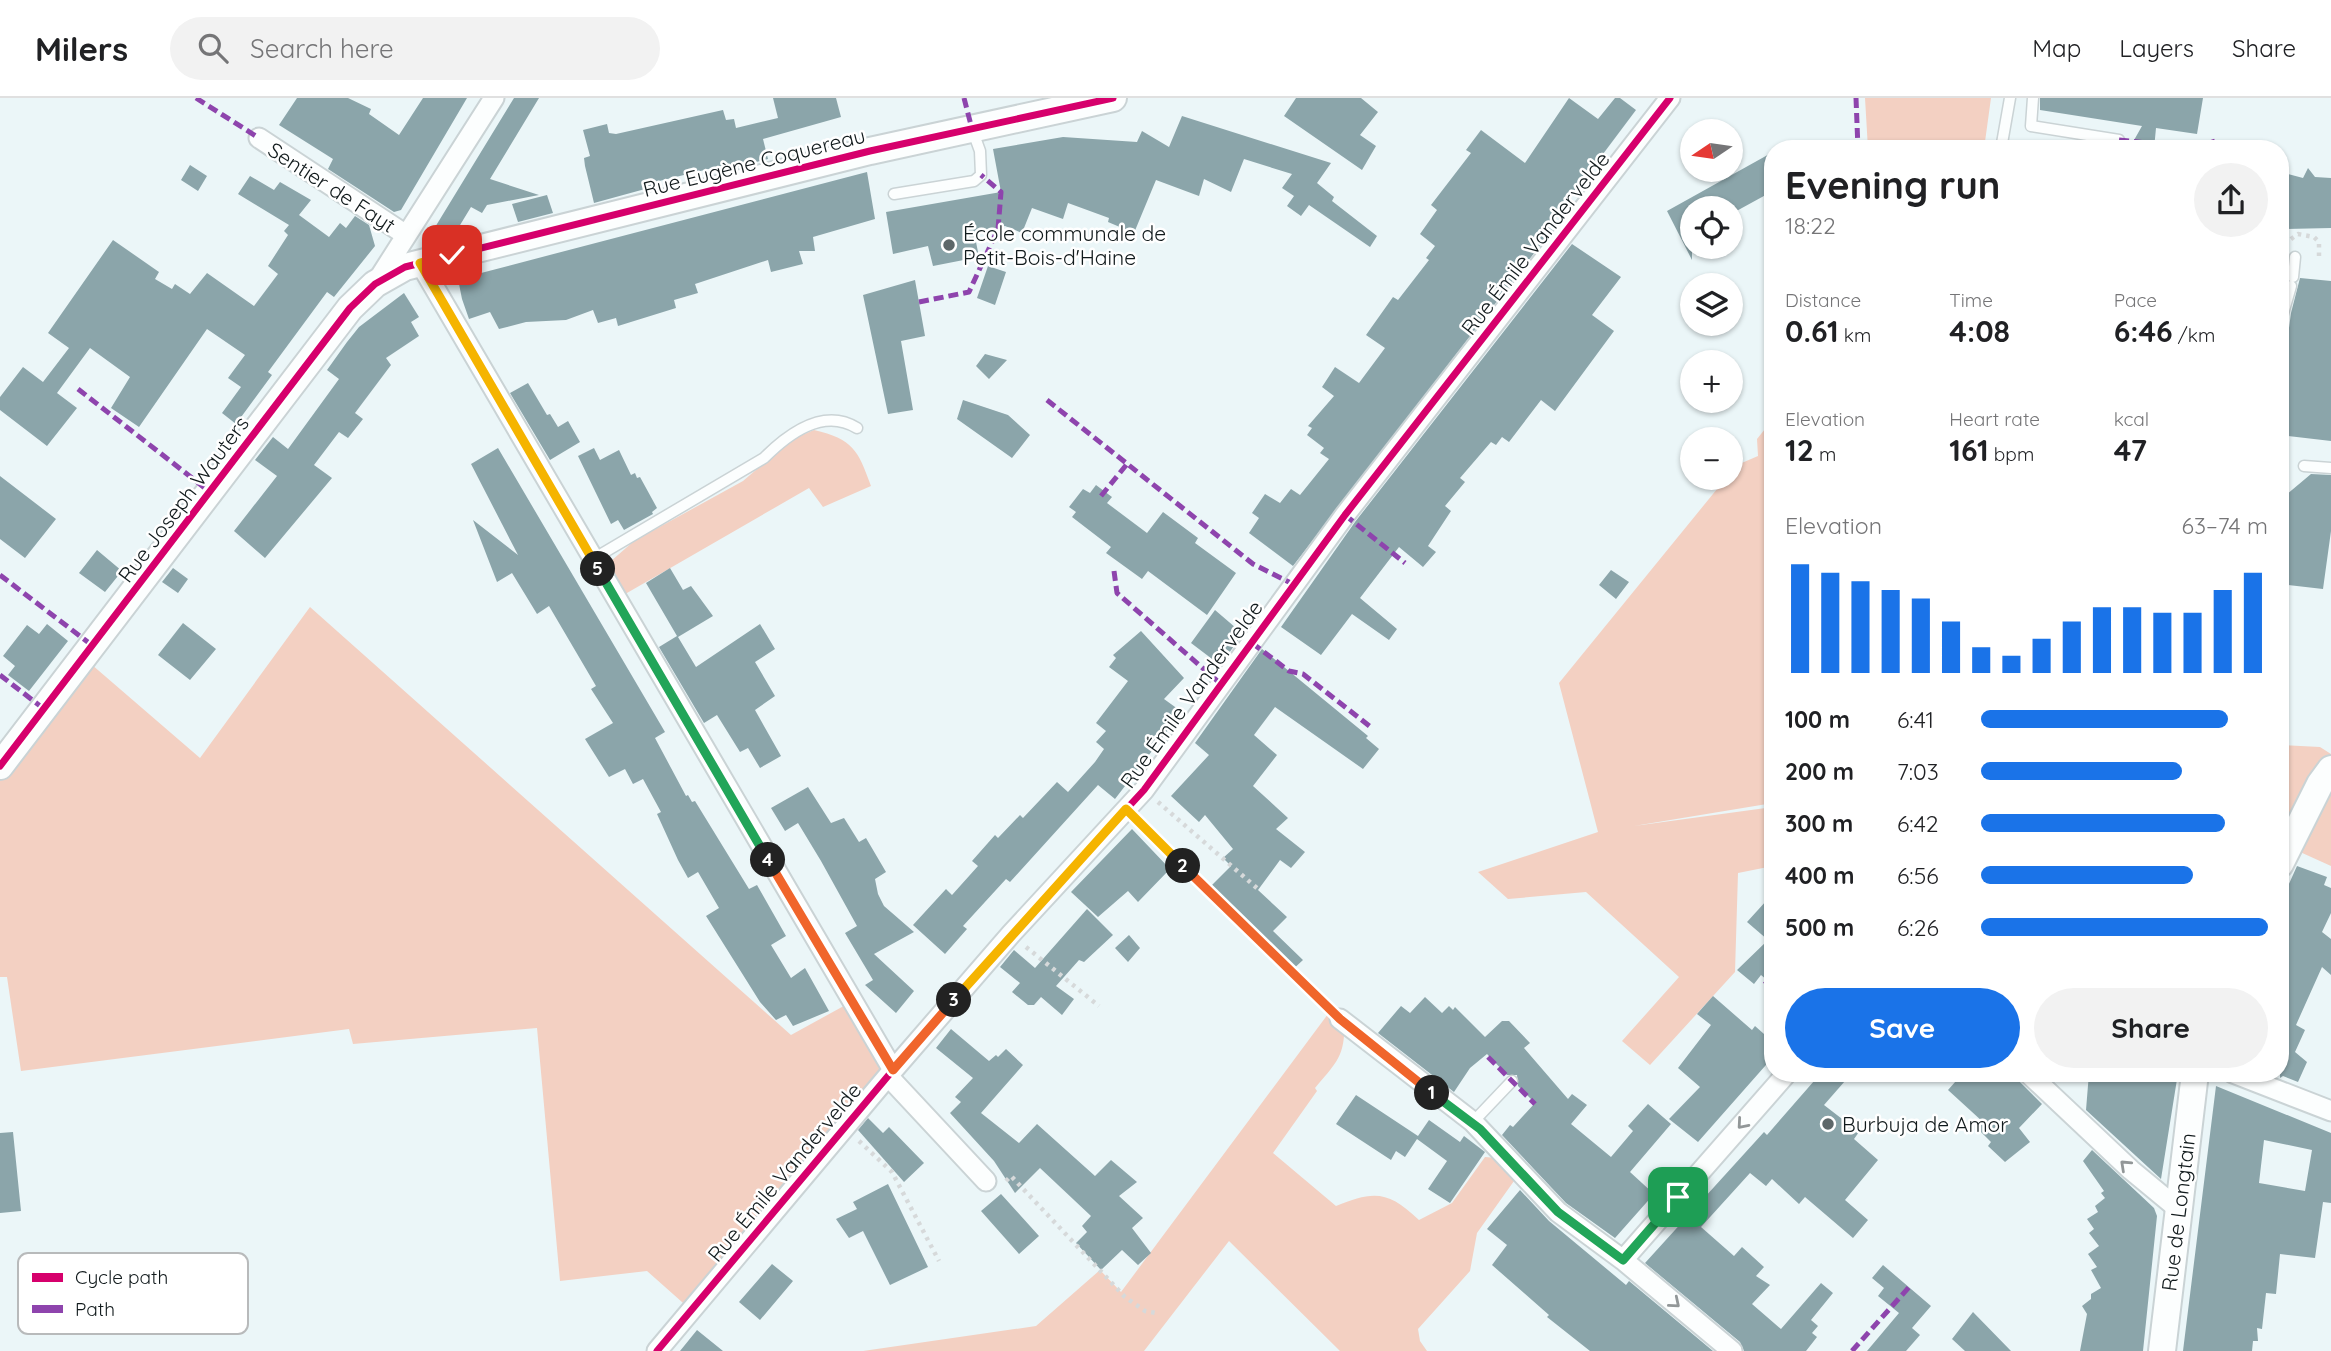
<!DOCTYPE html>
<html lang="en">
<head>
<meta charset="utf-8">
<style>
  body { margin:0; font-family:Quicksand,sans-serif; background:#f2f2f2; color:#202124; height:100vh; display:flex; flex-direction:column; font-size:26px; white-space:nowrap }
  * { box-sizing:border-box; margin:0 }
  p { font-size:23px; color:#757577 }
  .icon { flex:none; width:38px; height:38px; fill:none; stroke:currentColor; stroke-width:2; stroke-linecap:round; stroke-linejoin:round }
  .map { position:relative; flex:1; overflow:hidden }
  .details { position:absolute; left:1764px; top:42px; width:525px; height:942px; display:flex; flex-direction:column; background:#fff; border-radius:28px; box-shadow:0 2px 5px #0004 }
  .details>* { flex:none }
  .needle { width:46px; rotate:257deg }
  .buttons { position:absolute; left:1680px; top:21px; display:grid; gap:14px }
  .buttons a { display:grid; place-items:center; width:63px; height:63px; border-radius:50%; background:#fff; box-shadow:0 2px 5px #0004; font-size:35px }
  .pin { position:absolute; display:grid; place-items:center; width:60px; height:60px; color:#fff; margin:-30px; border-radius:14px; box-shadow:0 4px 10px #0006 }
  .km { position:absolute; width:35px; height:35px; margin:-18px; border-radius:50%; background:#222; color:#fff; font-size:19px; line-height:35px; text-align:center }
  .round { display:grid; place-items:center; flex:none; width:74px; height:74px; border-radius:37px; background:#f2f2f2 }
  .head { display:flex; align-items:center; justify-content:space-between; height:119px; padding:0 21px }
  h1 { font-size:38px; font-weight:700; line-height:52px }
  .metrics { display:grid; grid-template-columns:repeat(3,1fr); gap:10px; height:119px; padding:7px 21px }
  .metrics div { display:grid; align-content:center }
  .metrics b { font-size:30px; font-weight:700 }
  .metrics small { font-size:19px; font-weight:400 }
  .metrics p { font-size:19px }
  .chart { height:196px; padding:14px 21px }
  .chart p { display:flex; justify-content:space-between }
  .chart svg { width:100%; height:126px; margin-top:7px; stroke:#1a73e8; stroke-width:6 }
  .action { display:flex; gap:14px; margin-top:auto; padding:14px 21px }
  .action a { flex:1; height:80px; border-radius:42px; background:#1a73e8; color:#fff; font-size:28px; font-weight:700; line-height:80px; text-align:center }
  .action a+a { background:#f2f2f2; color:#202124 }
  ul { padding:0 21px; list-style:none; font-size:23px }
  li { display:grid; grid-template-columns:112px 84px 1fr; align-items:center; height:52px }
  li i { height:18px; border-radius:9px; background:#1a73e8 }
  header { display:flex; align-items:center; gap:42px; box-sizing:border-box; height:98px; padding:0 35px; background:#fff; border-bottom:2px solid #e0e0e0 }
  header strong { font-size:33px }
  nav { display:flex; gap:38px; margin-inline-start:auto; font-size:24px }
  .search { width:490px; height:63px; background:#f2f2f2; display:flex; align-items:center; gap:18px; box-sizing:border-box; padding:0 24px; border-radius:38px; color:#757577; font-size:26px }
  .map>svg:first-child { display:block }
  .green { fill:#f3d0c2 }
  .building { fill:#8ba5aa; fill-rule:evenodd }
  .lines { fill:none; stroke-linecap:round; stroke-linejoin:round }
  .lane-casing { stroke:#cad3d5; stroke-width:13 }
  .street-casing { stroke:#cad3d5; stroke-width:23 }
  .secondary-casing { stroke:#cad3d5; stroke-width:30 }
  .path { stroke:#d6d9da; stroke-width:4.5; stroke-dasharray:3.5 5; stroke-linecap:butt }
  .lane { stroke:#fcfefe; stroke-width:10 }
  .street { stroke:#fcfefe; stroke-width:19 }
  .secondary { stroke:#fcfefe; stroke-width:26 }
  .quiet { stroke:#8e44ad; stroke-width:5; stroke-dasharray:10 5; stroke-linecap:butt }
  .cycleway-casing { stroke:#fff; stroke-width:11 }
  .cycleway { stroke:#d6006c; stroke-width:7 }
  .oneway { stroke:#929798 }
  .split-1-casing { stroke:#fff; stroke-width:14 }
  .split-2-casing { stroke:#fff; stroke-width:14 }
  .split-3-casing { stroke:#fff; stroke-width:14 }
  .split-4-casing { stroke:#fff; stroke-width:14 }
  .split-5-casing { stroke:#fff; stroke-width:14 }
  .split-6-casing { stroke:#fff; stroke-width:14 }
  .split-1 { stroke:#22a559; stroke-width:9 }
  .split-2 { stroke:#f0652b; stroke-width:9 }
  .split-3 { stroke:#f5b400; stroke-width:9 }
  .split-4 { stroke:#f0652b; stroke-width:9 }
  .split-5 { stroke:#22a559; stroke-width:9 }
  .split-6 { stroke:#f5b400; stroke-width:9 }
  .poi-dot { fill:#5d6769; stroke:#fff; stroke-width:2.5 }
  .labels { text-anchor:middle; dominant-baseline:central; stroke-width:5; stroke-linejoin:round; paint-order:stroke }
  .street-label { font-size:21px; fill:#111a1c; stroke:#fff }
  .poi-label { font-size:21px; fill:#111a1c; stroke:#fff; text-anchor:start }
  .key { fill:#fff; stroke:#b8babb; stroke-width:2 }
  .key-label { font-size:19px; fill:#111a1c }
</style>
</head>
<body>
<header>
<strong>Milers</strong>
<div class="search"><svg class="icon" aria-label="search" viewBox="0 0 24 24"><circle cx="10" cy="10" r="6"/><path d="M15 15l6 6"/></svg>Search here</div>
<nav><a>Map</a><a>Layers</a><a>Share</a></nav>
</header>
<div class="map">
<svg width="2331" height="1253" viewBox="0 0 2331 1253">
  <rect width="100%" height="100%" fill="#ebf6f8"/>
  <path class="green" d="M1865 0H1991L1984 51H1868Z
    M1773 321V705L1634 728 1773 709V768L1738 775 1735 874 1650 967 1622 943 1679 879 1586 794 1508 801 1478 774 1598 734 1559 585 1726 380H1731L1737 367 1758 358 1757 341Z
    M814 332C853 341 858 352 871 388L823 409 809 390 620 499 603 470 634 443 743 383 792 341Z
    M310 509 791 937 851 904 893 972 691 1212 647 1173 560 1183 537 930 353 946 349 931 21 973 7 879H0V668L84 560 200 660Z
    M2280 647 2320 649 2331 656V768L2289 749 2298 727 2280 717Z
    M1331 912 1344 924C1346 958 1335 966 1315 990L1317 993 1273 1055 1336 1108C1374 1092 1389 1093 1419 1122L1452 1105 1485 1059C1502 1059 1507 1070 1514 1083L1477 1135 1470 1173 1418 1231 1420 1243 1427 1253H1340L1229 1143 1144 1253H863L1036 1228 1100 1172 1121 1194Z"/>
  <path class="building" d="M297 0H348L371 11 369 16 399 37 423 0H467L401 112 394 114 328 71 333 61 279 27Z
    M514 0H539L490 81 539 97 487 107 482 115 471 109 454 137 426 144Z
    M773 0H836L841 19 763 41 768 61 726 72 725 67 655 84 656 88 594 105 585 68 584 60 590 58 583 32 607 26 609 35 616 36 723 12 726 22 734 21 736 30 778 20Z
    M1296 0H1361L1378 14 1360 37 1376 48 1362 72 1284 18Z
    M1569 0 1598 21 1615 0H1620L1636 12 1573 96 1570 94 1547 128 1552 132 1293 468 1249 435 1259 420 1252 415 1265 396 1280 405 1291 391 1300 397 1329 361 1320 355 1324 350 1307 337 1312 330 1308 328 1334 298 1322 289 1335 269 1359 285 1385 250 1366 237 1393 199 1398 202 1429 162 1426 160 1435 148 1420 136 1437 112 1431 107 1471 55 1466 52 1481 32 1525 65Z
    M2040 0H2203L2197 36 2156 30 2154 51H2129L2142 28 2040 12Z
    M1182 18 1331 65 1317 85 1334 99 1332 103 1377 138 1370 149 1309 107 1301 118 1287 108 1294 98 1282 90 1292 76 1244 61 1231 94 1204 81 1199 98 1156 82 1134 135 1108 124 1109 120 1068 105 1063 121 1032 110 1022 135 1005 128 974 134 979 159 933 168 928 148 893 156 886 114 1001 94 993 51 1063 39 1137 44 1142 33 1169 49Z
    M1773 54V93L1731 116V110H1692V162L1667 113Z
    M190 67 207 78 198 93 181 82Z
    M2308 70 2315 79 2331 80V130L2280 131V80L2288 76 2303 80Z
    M867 74 875 121 813 139 815 153H799L803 166 771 174 768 162 695 186 698 195 674 202 676 210 618 228 616 220 598 225 593 212 566 222 526 224 499 231 490 214 469 221 462 201 458 181Z
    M250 78 274 92 280 84 311 102 299 117 329 139 340 125 346 130 355 118 369 127 375 148 334 199 327 194 268 274 272 277 236 326 222 315 241 289 228 280 245 257 207 231 139 329 111 310 130 279 90 250 57 295 77 310 47 348 0 312V299L23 269 43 284 69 250 48 235 113 142 159 174 155 181 172 191 175 186 190 196 207 175 254 208 278 176 268 168 288 137 284 133 289 127 238 96Z
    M547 97 553 115 518 124 512 106Z
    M1572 146 1621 179 1592 217 1614 233 1555 313 1541 302 1509 344 1502 339 1496 347 1491 344 1460 380 1465 384 1445 408 1451 413 1428 448 1436 454 1423 469 1399 449 1360 500 1397 531 1389 542 1352 516 1321 557 1281 529 1355 424Z
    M988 168 1006 174 995 207 977 200Z
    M2300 180 2331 183V343L2280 337V269L2284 267 2291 215Z
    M915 182 925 238 901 243 913 312 888 316 863 197Z
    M404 195 419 219 411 224 419 238 386 260 391 267 355 315 363 321 348 340 339 334 314 367 332 380 265 460 234 433 277 378 255 362 273 339 288 351 339 281 327 272 347 244 359 229Z
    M985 256 1007 262 989 281 976 268Z
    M528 285 547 317 550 316 558 329 568 323 580 344 550 362 510 295Z
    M963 302 1008 317 1030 337 1012 360 957 321Z
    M498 350 665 634 655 640 686 698 688 697 692 704 695 703 749 791 757 787 786 838 771 847 791 880 805 870 829 913 793 928 786 917 776 922 760 904 706 818 719 810 698 774 688 780 678 762 657 716 661 714 643 681 633 686 625 671 609 679 585 641 613 625 591 591 596 588 549 508 537 516 512 475 497 484 473 422 518 457 471 366Z
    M594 350 600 362 619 352 631 377 635 375 637 380 640 379 657 410 652 414 653 416 624 432 618 422 611 426 578 358Z
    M2311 376 2331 377V433L2323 491 2280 486V402Z
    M0 378 56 421 25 460 0 441Z
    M1096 387 1112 399 1107 405 1147 435 1163 414 1198 440 1195 445 1236 475 1207 517 1148 473 1142 481 1106 455 1111 449 1072 419 1076 414 1069 409 1083 391 1090 395Z
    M97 452 122 473 105 494 79 475Z
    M173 470 188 481 178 495 162 484Z
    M670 470 683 492 691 488 713 518 678 539 696 569 760 526 775 551 755 564 775 598 755 612 781 658 760 670 748 650 740 654 717 617 704 625 659 549 677 538 646 485Z
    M1611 472 1629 484 1616 501 1599 487Z
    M1215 512 1243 536 1220 567 1191 545Z
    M183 525 216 551 190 582 158 557Z
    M47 526 68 543 29 593 8 577 15 568 3 558 27 527 39 536Z
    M1141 533 1184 580 1164 601 1182 614 1115 701 1098 687 1010 784 1006 781 963 828 967 831 945 856 913 827 946 791 952 797 978 768 972 763 995 737 998 740 1020 717 1023 720 1057 684 1068 694 1095 664 1104 651 1096 644 1106 633 1096 625 1128 583 1109 569 1116 560 1113 557Z
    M1262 551 1368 638 1366 640 1379 651 1363 671 1275 609 1254 637 1277 657 1253 688 1288 720 1276 731 1305 754 1291 770 1280 762 1258 792 1287 819 1273 833 1303 862 1290 874 1208 791 1231 768 1223 760 1233 751 1205 717 1199 724 1171 698 1209 657 1195 645Z
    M808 689 831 725 844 720 859 744 866 740 886 774 875 781 878 796 884 808 914 834 874 856 914 893 896 915 865 887 873 882 845 835 857 828 821 763 798 725 785 733 771 710Z
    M1132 731 1170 771 1138 804 1128 793 1098 819 1071 794Z
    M2297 768 2327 779 2324 787 2331 790V815L2322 834 2331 841V877L2322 869 2296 927 2305 932 2295 954 2307 964 2298 984 2283 978 2280 980V806Z
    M1767 802 1773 837V887L1761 877 1754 886 1737 872 1768 842 1747 824Z
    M1087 811 1113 837 1084 864 1079 862 1056 888 1074 901 1062 917 1041 899 1034 907H1028L1012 894 1020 885 1000 869 1014 852 1035 870Z
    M1129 837 1140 850 1128 864 1115 850Z
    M1713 898 1752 932 1755 928 1773 944V959L1698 1044 1669 1021 1700 989 1678 970 1711 927 1697 916Z
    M1425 899 1442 915 1449 908 1453 912 1455 909 1485 939 1502 923H1509L1530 945 1524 950 1568 1001 1572 996 1587 1007 1571 1026 1611 1059 1633 1033 1628 1028 1648 1006 1671 1026 1630 1074 1654 1096 1615 1140 1566 1105 1502 1037 1510 1027 1513 1029 1535 1005 1518 988 1517 977H1507L1487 956 1470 970 1454 994 1378 935 1401 908 1410 915Z
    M951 931 989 963 996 957 998 959 1006 951 1023 967 981 1015 1019 1045 1037 1026 1095 1078 1111 1062 1137 1084 1119 1098 1143 1120 1132 1130 1151 1155 1138 1167 1122 1152 1101 1172 1076 1145 1087 1134 1082 1128 1091 1118 1040 1070 1015 1095 994 1063 950 1015 961 1004 955 999 973 980 936 950Z
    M1821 975H1852L1824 1007 1859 1034 1854 1041 1878 1062 1845 1102 1868 1122 1853 1140 1805 1099 1799 1106 1772 1081 1766 1088 1750 1075 1701 1129 1734 1158 1742 1149 1764 1169 1756 1178 1770 1187 1752 1206 1781 1231 1821 1185 1833 1195 1811 1222 1818 1228 1812 1235 1817 1239 1806 1253H1744L1740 1244 1645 1165 1764 1034 1767 1037Z
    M1963 975H2011L2042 1006 2019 1030 2030 1044 2005 1064 1988 1048 1991 1044 1977 1030 1983 1024 1948 992Z
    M2089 975H2178L2161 1081 2086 1012Z
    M2216 988 2331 1035V1105L2323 1104 2315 1160 2280 1156 2276 1196 2266 1195 2262 1231 2257 1230 2258 1243H2253L2252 1253H2183ZM2264 1042 2312 1052 2305 1093 2259 1085Z
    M1356 997 1418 1038 1429 1022 1460 1044 1464 1038 1485 1054 1450 1105 1428 1091 1447 1063 1417 1041 1405 1059 1396 1053 1391 1062 1336 1026Z
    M868 1020 883 1035 889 1029 924 1065 904 1084 858 1032Z
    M13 1034 21 1113 0 1115V1035Z
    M2092 1052 2154 1110 2157 1118 2143 1253H2080L2087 1216 2082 1208 2091 1201V1196L2101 1190 2091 1172 2097 1169 2088 1156 2099 1148 2089 1135 2094 1131 2087 1121 2098 1114 2095 1108 2105 1100 2101 1095 2104 1093 2083 1063Z
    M888 1086 928 1169 890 1187 863 1133 849 1140 836 1121 857 1111 853 1104Z
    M1520 1092 1549 1123 1626 1187 1629 1183 1713 1253H1590L1547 1219 1549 1217 1492 1167 1507 1147 1487 1131Z
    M1001 1096 1039 1138 1019 1156 981 1113Z
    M772 1166 793 1183 760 1222 739 1204Z
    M1883 1167 1931 1208 1912 1230 1920 1237 1906 1253H1867L1899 1215 1878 1198 1884 1190 1872 1180Z
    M1973 1214 2011 1253H1965L1952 1241Z
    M697 1232 723 1253H680Z"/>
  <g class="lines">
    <g class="lane-casing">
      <path id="lane" d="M2033 0 2031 28 2119 42 2118 51
        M2001 51 2010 0
        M894 96 974 83 981 77 980 53 972 31
        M2293 179 2295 159
        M2280 226 2291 188
        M2304 368 2331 370
        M593 461 764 360C788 336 823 309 857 330
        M1473 1024 1512 983"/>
    </g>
    <g class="street-casing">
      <path id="street" d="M259 40 406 137
        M420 165 893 972
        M376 185 494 0
        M1340 921 1473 1024 1558 1114 1623 1162 1732 1253
        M2028 975 2131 1072 2177 1110
        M2233 975 2331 1013
        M888 978 986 1083
        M1623 1162 1787 975
        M657 1253 888 978 1011 836 1144 692 1345 417 1670 0"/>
    </g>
    <g class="secondary-casing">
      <path id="secondary" d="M0 668 350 210 375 186 405 169 870 53 1113 0
        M2280 766 2320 686 2331 671
        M2162 1253 2195 975"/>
    </g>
    <path class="path" d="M2284 146 2298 136 2314 139 2319 144V162
      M1158 704 1258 791
      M1141 726 1327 908
      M1026 849 1099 908
      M859 1043 892 1074 939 1163
      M1006 1083 1011 1078 1125 1199 1145 1213 1156 1215"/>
    <use href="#lane" class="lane"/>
    <use href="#street" class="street"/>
    <use href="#secondary" class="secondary"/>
    <path class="quiet" d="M196 0 259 40
      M964 0 972 31
      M1856 0 1858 51
      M2119 42 2195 50 2215 43
      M919 204 969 194 998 131 1001 94 981 77
      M78 291 210 394
      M1047 302 1253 466 1293 486
      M1101 398 1127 366
      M1345 417 1405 465
      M1114 473 1117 495 1222 587
      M0 477 93 548
      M1252 545 1289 573 1303 576 1372 630
      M0 577 44 611
      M2280 762 2282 763
      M1765 883 1773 893
      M1488 959 1535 1006
      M1852 1253 1910 1188"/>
    <g class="cycleway-casing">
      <path id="cycleway" d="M0 668 350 210 375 186 405 169 870 53 1113 0
        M657 1253 888 978 1011 836 1144 692 1345 417 1670 0"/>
    </g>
    <use href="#cycleway" class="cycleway"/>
  </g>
  <defs><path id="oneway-chevron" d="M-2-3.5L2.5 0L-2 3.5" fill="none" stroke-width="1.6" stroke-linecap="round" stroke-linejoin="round" transform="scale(1.75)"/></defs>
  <g class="oneway">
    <use href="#oneway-chevron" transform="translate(1742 1026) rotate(131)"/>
    <use href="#oneway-chevron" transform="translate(2125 1067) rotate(-137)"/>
    <use href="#oneway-chevron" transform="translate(1675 1205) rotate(40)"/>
  </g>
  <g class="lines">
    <g class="split-1-casing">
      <path id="split-1" d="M1432 995 1480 1031 1558 1114 1623 1162 1678 1099"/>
    </g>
    <g class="split-2-casing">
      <path id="split-2" d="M1183 768 1340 921 1432 995"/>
    </g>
    <g class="split-3-casing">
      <path id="split-3" d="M954 902 1126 711 1183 768"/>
    </g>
    <g class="split-4-casing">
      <path id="split-4" d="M768 762 893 972 954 902"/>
    </g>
    <g class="split-5-casing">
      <path id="split-5" d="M598 471 768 762"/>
    </g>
    <g class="split-6-casing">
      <path id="split-6" d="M452 157 420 165 598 471"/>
    </g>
    <use href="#split-1" class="split-1"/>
    <use href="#split-2" class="split-2"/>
    <use href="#split-3" class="split-3"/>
    <use href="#split-4" class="split-4"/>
    <use href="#split-5" class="split-5"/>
    <use href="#split-6" class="split-6"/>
  </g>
  <g class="poi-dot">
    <circle cx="949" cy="147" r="7"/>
    <circle cx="1828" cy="1026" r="7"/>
  </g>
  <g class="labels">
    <g class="street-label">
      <text transform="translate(754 64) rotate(-14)">Rue Eugène Coquereau</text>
      <text transform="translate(332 89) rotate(33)">Sentier de Fayt</text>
      <text transform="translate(1535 145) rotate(-52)">Rue Émile Vandervelde</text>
      <text transform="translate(183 401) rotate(-53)">Rue Joseph Wauters</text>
      <text transform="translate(1191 596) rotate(-54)">Rue Émile Vandervelde</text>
      <text transform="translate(784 1074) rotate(-50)">Rue Émile Vandervelde</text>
      <text transform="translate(2178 1114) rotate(-83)">Rue de Longtain</text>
    </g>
    <g class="poi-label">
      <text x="963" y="135">École communale de<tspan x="963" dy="24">Petit-Bois-d'Haine</tspan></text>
      <text x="1842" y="1026">Burbuja de Amor</text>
    </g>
  </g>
  <rect x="18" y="1155" width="230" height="81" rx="10" class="key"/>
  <rect x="32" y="1175" width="31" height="9" fill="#d6006c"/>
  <rect x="32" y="1207" width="31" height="8" fill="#8e44ad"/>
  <g class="key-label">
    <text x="75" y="1186">Cycle path</text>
    <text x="75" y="1218">Path</text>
  </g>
</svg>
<div class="buttons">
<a><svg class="needle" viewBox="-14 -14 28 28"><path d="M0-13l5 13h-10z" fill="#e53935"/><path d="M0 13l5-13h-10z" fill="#757577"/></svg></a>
<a><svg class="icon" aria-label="locate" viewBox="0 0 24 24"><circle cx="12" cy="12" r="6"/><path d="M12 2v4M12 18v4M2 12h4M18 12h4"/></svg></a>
<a><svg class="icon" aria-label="layers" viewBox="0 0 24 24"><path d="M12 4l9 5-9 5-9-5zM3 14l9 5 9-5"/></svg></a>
<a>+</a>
<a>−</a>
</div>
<div class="pin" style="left:1678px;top:1099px;background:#1e9e55"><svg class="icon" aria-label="arrive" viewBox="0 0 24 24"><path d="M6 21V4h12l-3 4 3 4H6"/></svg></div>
<div class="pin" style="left:452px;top:157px;background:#d93025"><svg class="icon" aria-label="check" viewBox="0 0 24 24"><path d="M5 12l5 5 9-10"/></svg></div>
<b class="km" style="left:1432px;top:995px">1</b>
<b class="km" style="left:1183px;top:768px">2</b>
<b class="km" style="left:954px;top:902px">3</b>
<b class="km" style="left:768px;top:762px">4</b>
<b class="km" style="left:598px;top:471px">5</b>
<section class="details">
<div class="head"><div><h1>Evening run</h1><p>18:22</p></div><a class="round"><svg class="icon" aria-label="share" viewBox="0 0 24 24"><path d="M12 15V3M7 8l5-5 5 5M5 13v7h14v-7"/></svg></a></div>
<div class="metrics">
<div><p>Distance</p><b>0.61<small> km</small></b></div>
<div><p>Time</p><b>4:08</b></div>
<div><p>Pace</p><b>6:46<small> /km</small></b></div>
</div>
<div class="metrics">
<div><p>Elevation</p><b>12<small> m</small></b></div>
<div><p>Heart rate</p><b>161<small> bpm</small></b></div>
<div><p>kcal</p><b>47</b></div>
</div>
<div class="chart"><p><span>Elevation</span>63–74 m</p>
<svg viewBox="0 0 160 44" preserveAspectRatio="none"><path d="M5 44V6M15 44V9M25 44V12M35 44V15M45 44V18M55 44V26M65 44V35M75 44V38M85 44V32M95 44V26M105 44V21M115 44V21M125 44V23M135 44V23M145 44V15M155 44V9"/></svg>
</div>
<ul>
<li><b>100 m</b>6:41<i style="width:86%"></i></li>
<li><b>200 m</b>7:03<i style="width:70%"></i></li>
<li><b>300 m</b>6:42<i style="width:85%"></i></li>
<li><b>400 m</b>6:56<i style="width:74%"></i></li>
<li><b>500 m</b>6:26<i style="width:100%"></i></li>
</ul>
<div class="action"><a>Save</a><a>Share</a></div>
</section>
</div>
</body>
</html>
